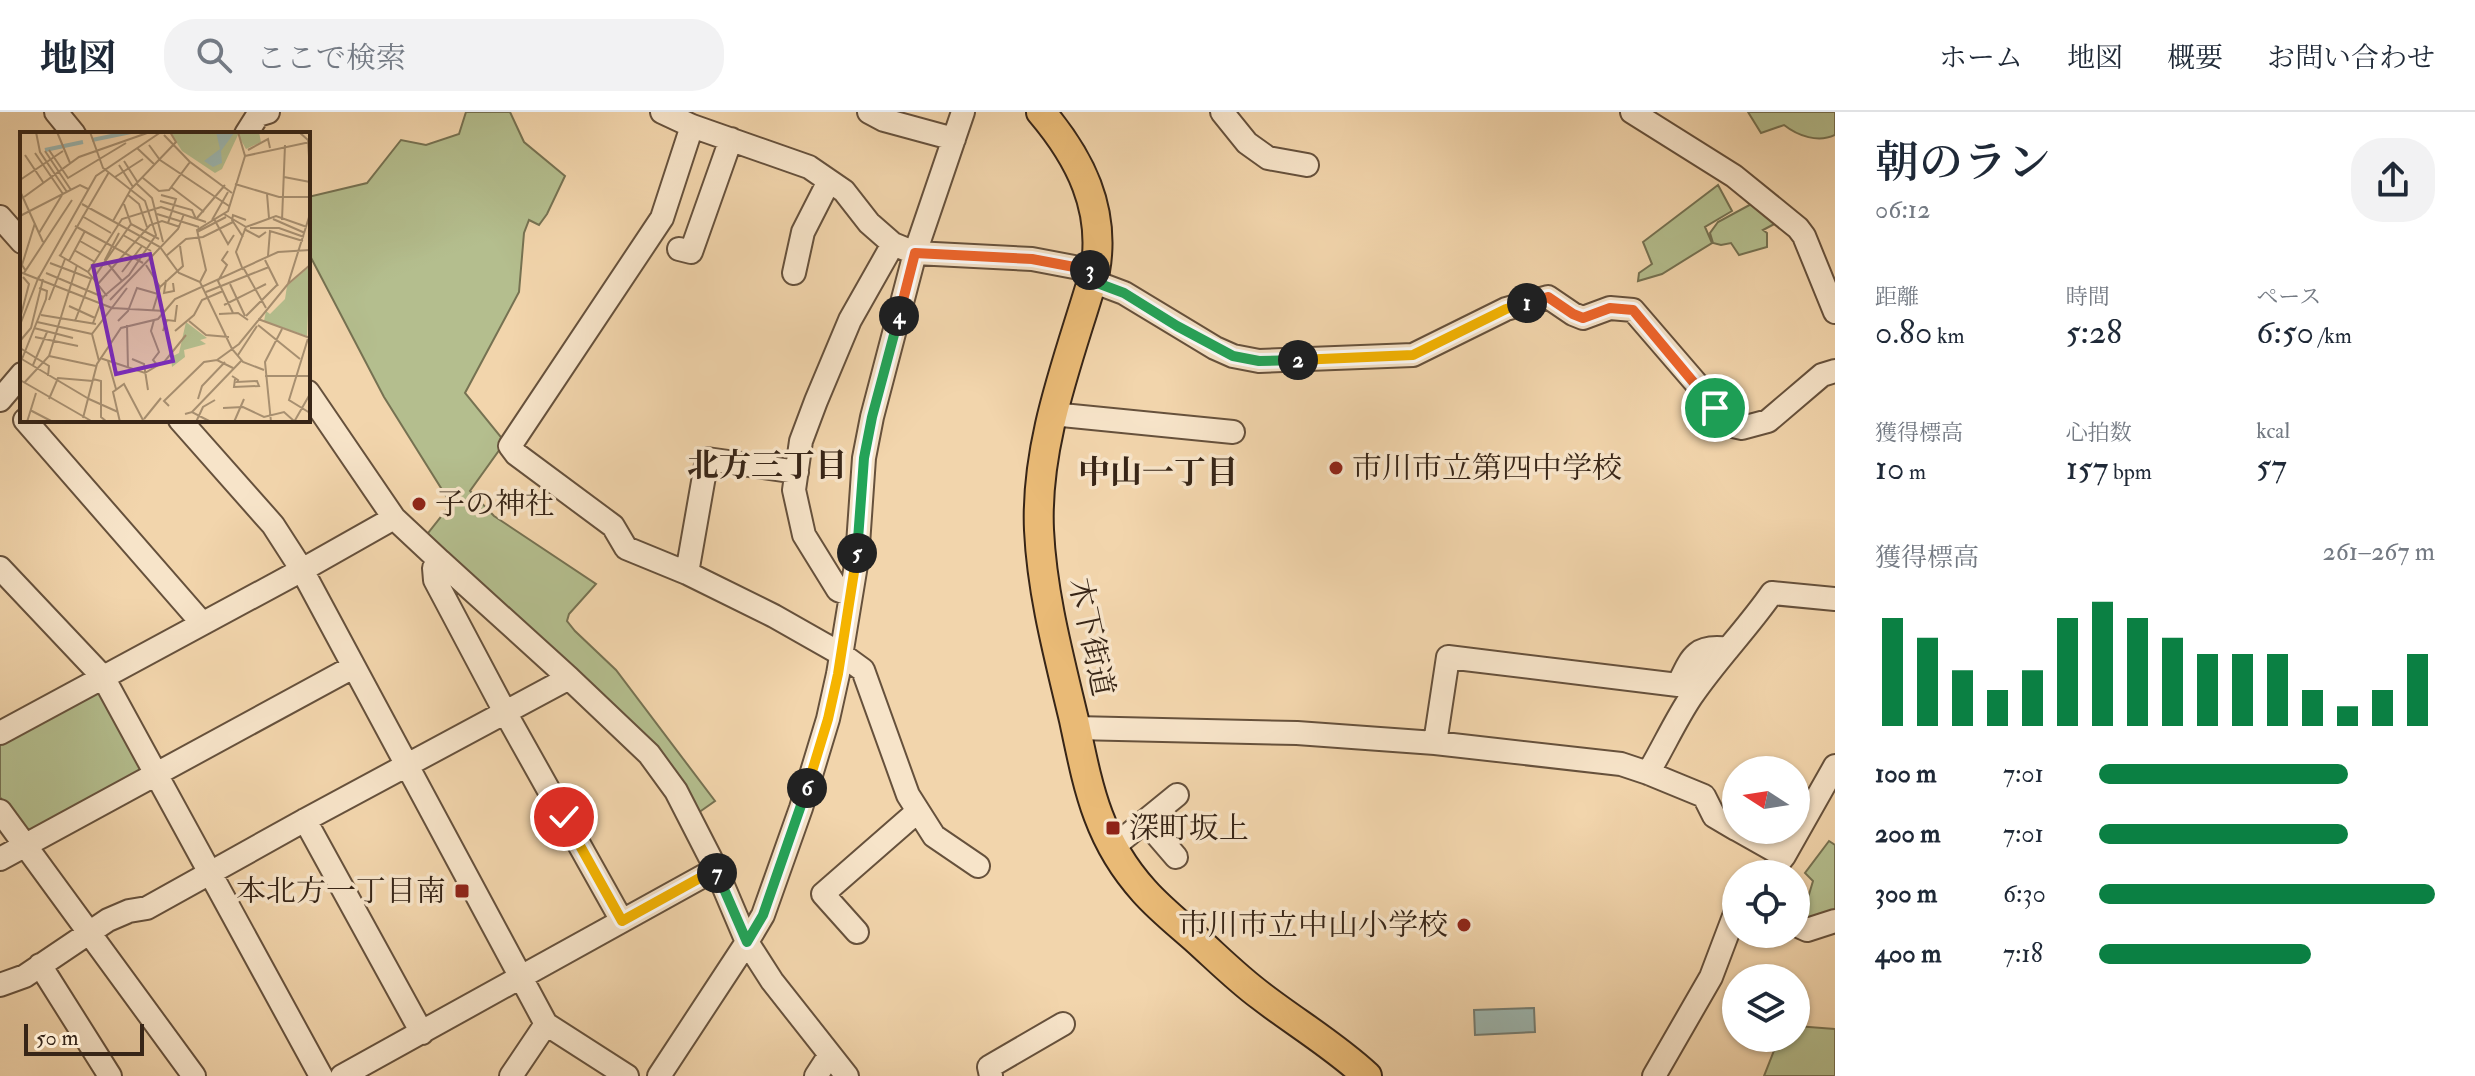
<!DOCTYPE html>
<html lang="ja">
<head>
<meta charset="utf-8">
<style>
  body { margin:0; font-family:"IM FELL Double Pica","Noto Serif JP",serif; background:#f2f2f3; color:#1f2937; height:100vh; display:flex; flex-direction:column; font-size:30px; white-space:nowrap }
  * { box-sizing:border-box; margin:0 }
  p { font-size:26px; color:#747a83 }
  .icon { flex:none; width:44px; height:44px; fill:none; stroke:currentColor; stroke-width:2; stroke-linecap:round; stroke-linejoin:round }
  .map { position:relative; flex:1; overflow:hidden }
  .details { display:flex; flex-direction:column; background:#fff; width:640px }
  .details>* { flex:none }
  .needle { width:52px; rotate:282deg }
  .fabs { position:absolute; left:1722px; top:644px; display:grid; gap:16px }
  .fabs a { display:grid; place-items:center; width:88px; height:88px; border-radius:50%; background:#fff; box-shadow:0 2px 6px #0004; font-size:40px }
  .scale { position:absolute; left:24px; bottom:20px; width:120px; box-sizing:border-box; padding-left:8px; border:4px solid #372517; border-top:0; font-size:22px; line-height:28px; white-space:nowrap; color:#372517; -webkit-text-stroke:6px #f7e4c9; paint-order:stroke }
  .pin { position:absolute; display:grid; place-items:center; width:68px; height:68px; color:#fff; margin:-34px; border:4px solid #fff; border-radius:50%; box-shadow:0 2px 8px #0007 }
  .km { position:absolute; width:40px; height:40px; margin:-20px; border-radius:50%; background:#222; color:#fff; font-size:22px; line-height:40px; text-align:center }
  .round { display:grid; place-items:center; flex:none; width:84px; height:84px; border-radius:32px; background:#f2f2f3 }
  .headline { display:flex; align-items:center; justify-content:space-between; height:136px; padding:0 40px }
  h1 { font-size:44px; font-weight:600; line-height:60px }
  .figures { display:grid; grid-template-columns:repeat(3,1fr); gap:12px; height:136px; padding:8px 40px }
  .figures div { display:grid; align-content:center }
  .figures b { font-size:34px; font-weight:600 }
  .figures small { font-size:22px; font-weight:400 }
  .figures p { font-size:22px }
  .chart { height:224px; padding:16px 40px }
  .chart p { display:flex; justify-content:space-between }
  .chart svg { width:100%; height:144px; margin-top:8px; stroke:#0b8043; stroke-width:6 }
  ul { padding:0 40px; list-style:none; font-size:26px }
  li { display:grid; grid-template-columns:128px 96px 1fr; align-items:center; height:60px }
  li i { height:20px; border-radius:10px; background:#0b8043 }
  header { display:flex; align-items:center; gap:48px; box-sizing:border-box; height:112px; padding:0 40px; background:#fff; border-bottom:2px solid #e0e1e3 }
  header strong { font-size:38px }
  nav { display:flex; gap:44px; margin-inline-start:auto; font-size:28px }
  .search { width:560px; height:72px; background:#f2f2f3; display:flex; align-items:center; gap:20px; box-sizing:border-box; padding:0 28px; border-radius:32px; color:#747a83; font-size:30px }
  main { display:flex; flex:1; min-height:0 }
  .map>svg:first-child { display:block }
  .green { fill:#b4be8e; stroke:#767252; stroke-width:2 }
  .water { fill:#9cb7b1; stroke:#747d73; stroke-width:2 }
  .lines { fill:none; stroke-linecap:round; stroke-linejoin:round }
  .minor-casing { stroke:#66513c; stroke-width:26 }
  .major-casing { stroke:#372517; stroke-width:32 }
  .minor { stroke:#f7e4c9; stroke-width:22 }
  .major { stroke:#e9ba76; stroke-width:28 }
  .split-1-casing { stroke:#fff; stroke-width:16 }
  .split-2-casing { stroke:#fff; stroke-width:16 }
  .split-3-casing { stroke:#fff; stroke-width:16 }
  .split-4-casing { stroke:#fff; stroke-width:16 }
  .split-5-casing { stroke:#fff; stroke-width:16 }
  .split-6-casing { stroke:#fff; stroke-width:16 }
  .split-7-casing { stroke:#fff; stroke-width:16 }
  .split-8-casing { stroke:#fff; stroke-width:16 }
  .split-1 { stroke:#f0652b; stroke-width:10 }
  .split-2 { stroke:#f5b400; stroke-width:10 }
  .split-3 { stroke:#22a559; stroke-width:10 }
  .split-4 { stroke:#f0652b; stroke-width:10 }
  .split-5 { stroke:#22a559; stroke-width:10 }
  .split-6 { stroke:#f5b400; stroke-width:10 }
  .split-7 { stroke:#22a559; stroke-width:10 }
  .split-8 { stroke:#f5b400; stroke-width:10 }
  .poi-dot { fill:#8f2418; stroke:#f7e4c9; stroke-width:3 }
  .labels { text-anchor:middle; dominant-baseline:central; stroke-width:7; stroke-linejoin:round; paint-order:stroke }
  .poi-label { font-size:30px; fill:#372517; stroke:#f7e4c9; text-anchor:start }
  .street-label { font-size:30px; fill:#372517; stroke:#f7e4c9 }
  .neighbourhood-label { font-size:32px; font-weight:bold; fill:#372517; stroke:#f7e4c9 }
  .inset-river { fill:none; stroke:#9cb7b1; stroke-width:4 }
  .inset-road { fill:none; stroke:#a78f70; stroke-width:2 }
  .view { fill:#7b2cbf; fill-opacity:0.15; stroke:#7b2cbf; stroke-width:4 }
  .inset-edge { fill:none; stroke:#372517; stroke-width:4 }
</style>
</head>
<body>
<header>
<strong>地図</strong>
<div class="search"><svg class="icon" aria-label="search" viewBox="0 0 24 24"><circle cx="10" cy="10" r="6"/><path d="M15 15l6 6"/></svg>ここで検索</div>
<nav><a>ホーム</a><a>地図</a><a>概要</a><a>お問い合わせ</a></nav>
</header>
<main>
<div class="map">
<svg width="1835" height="964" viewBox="0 0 1835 964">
  <rect width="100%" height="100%" fill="#f2d5ac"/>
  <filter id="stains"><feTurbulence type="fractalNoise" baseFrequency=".0025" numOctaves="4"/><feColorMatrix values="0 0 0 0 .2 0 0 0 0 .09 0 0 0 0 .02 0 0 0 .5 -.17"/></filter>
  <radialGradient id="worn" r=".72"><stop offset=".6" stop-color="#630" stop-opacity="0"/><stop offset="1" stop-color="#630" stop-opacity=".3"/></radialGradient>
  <path class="green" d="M466 0H510L524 30 565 64 547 102 539 113 529 108 524 121 519 180 465 281 505 330 470 379 494 404 596 472 569 502 567 509 575 519 616 558 715 689 698 701 425 425 451 392 384 285 308 140V85L367 71 401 28 426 33 459 22Z
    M1748 0H1835V23C1818 31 1798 24 1784 13L1761 21Z
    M1718 73 1732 99 1705 115 1712 131 1662 162 1638 169 1639 161 1652 152 1643 130Z
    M1755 90 1780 109 1763 118 1767 121V135L1739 143 1731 131 1721 133 1713 131 1710 121 1718 110Z
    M101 571 147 657 34 720 22 717 0 685V628Z
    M1829 729 1835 733V805L1801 809 1813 769 1805 761Z
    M1796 914 1835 917V964H1764L1779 926H1796Z"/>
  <path class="water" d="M1534 896 1535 920 1475 923 1474 898Z"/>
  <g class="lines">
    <g class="minor-casing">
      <path id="minor" d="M56 0 74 22
        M662 0 692 14 809 55 844 79 869 111 893 132 915 141 1032 147 1095 159
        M869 0 884 8 954 27
        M1222 0 1247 31 1268 46 1307 53
        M1632 0 1734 64 1798 116 1804 124 1835 200
        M692 14 662 106 510 334 516 342 613 414 626 436 687 461 774 504 841 542 863 558 908 683 934 724 978 754
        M246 22 258 3 268 0
        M0 105 22 130
        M679 137 691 140 731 27
        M794 161 803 120 829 69
        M1092 169 1124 181 1215 236 1233 244 1259 249 1413 243 1506 197 1548 185 1573 202 1583 206 1610 196 1633 198 1733 314 1742 316 1768 309 1822 263 1835 259
        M308 280 394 406 440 449 434 456 435 468 505 600 622 809
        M0 288 22 262
        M1052 302 1233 320
        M25 308 202 511
        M180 308 273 413 302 458 546 912 627 964
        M440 449 569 566 649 642 676 679 716 757 747 830 772 869 847 964
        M0 456 103 565 321 964
        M687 461 707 347 797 360
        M851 483 838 478 804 423 794 378 801 329 816 289 850 208 893 132
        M1075 616 1297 621 1435 631 1621 652 1648 661 1704 684 1714 704 1736 717
        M0 621 302 458 394 406
        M1435 631 1448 545 1678 573C1691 546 1695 532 1728 537
        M1648 661C1663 636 1675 609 1691 585 1716 548 1747 517 1772 481L1835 487
        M0 699 194 964
        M305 708 422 921
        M1145 709 1176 745
        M1738 718 1784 744
        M1112 736 1177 683
        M0 747 353 555
        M1770 762 1784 744 1835 654
        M1796 813 1807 818 1835 809
        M857 820 823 782 918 699
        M40 853 110 964
        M0 873 25 864 108 808 129 799 147 796 305 708 569 566
        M342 964 716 757
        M511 964 546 912
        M659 964 747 830 763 803 801 696 828 607 838 562 857 447 864 346 872 305 915 141 963 0
        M816 964 829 944
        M991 964 989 955 1063 912
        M1654 964 1711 865 1736 799"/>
    </g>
    <g class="major-casing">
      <path id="major" d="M1041 0C1080 46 1106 97 1095 159 1071 242 1035 329 1039 418 1042 482 1059 545 1074 608 1088 674 1097 727 1144 779 1160 797 1179 812 1197 828 1218 847 1238 867 1261 884 1296 911 1335 934 1367 964"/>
    </g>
    <use href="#minor" class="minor"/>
    <use href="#major" class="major"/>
  </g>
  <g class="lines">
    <g class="split-1-casing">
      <path id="split-1" d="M1527 191 1548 185 1573 202 1583 206 1610 196 1633 198 1715 296"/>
    </g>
    <g class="split-2-casing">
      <path id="split-2" d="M1298 248 1413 243 1506 197 1527 191"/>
    </g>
    <g class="split-3-casing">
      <path id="split-3" d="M1090 158 1095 159 1092 169 1124 181 1177 214 1233 244 1259 249 1298 248"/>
    </g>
    <g class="split-4-casing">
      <path id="split-4" d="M899 204 915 141 1032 147 1090 158"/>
    </g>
    <g class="split-5-casing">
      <path id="split-5" d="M857 441 864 346 872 305 899 204"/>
    </g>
    <g class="split-6-casing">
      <path id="split-6" d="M807 676 828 607 838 562 857 441"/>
    </g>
    <g class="split-7-casing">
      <path id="split-7" d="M717 761 747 830 763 803 807 676"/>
    </g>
    <g class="split-8-casing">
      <path id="split-8" d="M564 705 622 809 716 757 717 761"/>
    </g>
    <use href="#split-1" class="split-1"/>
    <use href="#split-2" class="split-2"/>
    <use href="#split-3" class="split-3"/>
    <use href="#split-4" class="split-4"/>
    <use href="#split-5" class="split-5"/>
    <use href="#split-6" class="split-6"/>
    <use href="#split-7" class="split-7"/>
    <use href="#split-8" class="split-8"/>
  </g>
  <g class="poi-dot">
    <circle cx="1336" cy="356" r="8"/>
    <circle cx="419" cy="392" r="8"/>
    <rect x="1105" y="708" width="16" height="16" rx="4"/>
    <rect x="454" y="771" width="16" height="16" rx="4"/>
    <circle cx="1464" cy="813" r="8"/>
  </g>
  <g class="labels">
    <g class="poi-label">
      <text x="1352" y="356">市川市立第四中学校</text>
      <text x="435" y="392">子の神社</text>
      <text x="1129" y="716">深町坂上</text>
      <text x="446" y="779" text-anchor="end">本北方一丁目南</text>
      <text x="1448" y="813" text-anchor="end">市川市立中山小学校</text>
    </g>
    <g class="street-label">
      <text transform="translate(1091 525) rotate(78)">木下街道</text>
    </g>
    <g class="neighbourhood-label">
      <text x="767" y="354">北方三丁目</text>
      <text x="1158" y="361">中山一丁目</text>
    </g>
  </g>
  <g transform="translate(20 20)">
    <rect width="290" height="290" fill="#f2d5ac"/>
    <path d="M150 0H239L241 10 226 17 218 3 202 37 195 41 162 19ZM290 134 287 204 244 189 246 179 250 182 265 167 267 154ZM166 190 187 206 180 208 186 212 164 218 165 225 152 235 151 225 159 221Z" fill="#b4be8e"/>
    <path d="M196 0 214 1 201 19 202 31 193 35 184 29 200 17Z" fill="#9cb7b1"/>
    <path class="inset-river" d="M72 8 111 0M25 18 63 10"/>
    <path class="inset-road" d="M16 0 20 20 47 60M37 0 50 31M70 0 83 36 125 69 136 103 109 143 83 165 73 191M279 0 288 8 290 40M144 3 170 30M129 13 140 28 209 74M117 16 135 33M29 18 48 46 106 11M228 18 248 7 250 16M25 19 51 58M15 21 43 62M5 23 23 50M225 24 290 10M104 29 118 51M99 33 113 55M95 45 123 27M264 45 290 50M123 46 139 59 149 58 170 30 212 61M0 48 43 19M117 52 132 66 143 110M215 52 259 65H290M151 55 184 80M0 59 23 110M247 62 249 86M108 63 119 72 127 95M141 63 156 67 148 91M4 65 59 25 130 0M140 69 172 78 176 87M62 72 140 115 159 141 180 150 212 217 223 230 244 238M104 72 111 92 139 107M137 82 179 95M204 82 226 95 256 84 287 95M0 84 60 53 68 57M62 84 91 101M177 86 205 53M194 87 208 112 214 103M253 87 285 101M192 88 208 60M262 88 265 13M93 89 111 57 156 10 150 0M55 94 123 131M230 96H259L284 105M224 97 239 105 246 100M177 100 206 85M19 101 42 63M99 101 85 128 102 149M103 103 131 119M223 105 212 88 213 83 226 88M60 109 81 121M54 118 75 130M208 119 202 128 207 133 198 149 213 181M39 123 68 140 87 164M40 124 89 40M146 124 166 107 183 105 213 90M248 124 250 99 283 109M245 128 258 154M49 129 65 99M30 131 72 147M126 133 140 155M224 137 246 176M223 138 216 120 226 95M6 139 2 133 15 91M0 140 92 176 145 179M68 140 102 87 141 75 186 90M102 140 122 114M4 141 52 68M26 141 83 165M18 147 76 44 141 0M73 147 111 92M146 148 144 161 154 159 153 151M180 150 186 138 177 98 208 79 225 24 218 0M210 152 225 184M268 152 290 133M77 153 130 93 142 89 160 95M186 160 249 135M29 168 45 127M90 168 158 97 164 82M204 173 246 152M49 174 75 186M133 178 140 155 163 134 160 114M199 182 218 181 228 188M1 183 9 152 3 145M21 183 76 192M226 184 257 153M238 187 290 206M134 188 131 199 139 220 133 228 138 234M55 189 71 147M98 189 108 179 117 156 138 162M169 189 186 203 209 205M17 190 72 202M0 193 19 144M107 193 108 236M238 193 280 227M14 196 53 206M143 199 147 188 155 189 157 173M155 199 174 183 182 168 203 159M290 200 269 268 290 281M15 205 58 214M0 209 11 196 23 147M0 216 29 234 28 244M218 223 237 194M29 224 76 234M0 226 69 267M80 226 125 241 145 229 166 203M2 227 26 167 27 159 19 156M112 227 124 232 128 258M197 228 219 212 268 152 290 82M79 229 72 202 107 156M88 229 96 257M13 233 27 200M212 244 218 248 217 250 237 249 239 254 214 255 215 247M245 244H290M73 247 81 249V285L87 290M0 248 73 290M4 251 29 224 57 133M29 267 38 246 73 249M69 267 98 280M178 267 182 254 205 230M149 274 144 269 184 230 197 228 213 236M203 276 223 275 244 285 264 280 274 289M10 278 33 290M172 280 222 228M165 282 172 280 191 290M63 286 77 232 101 196 138 187 155 167 258 120 290 118M124 287 141 266M7 290 16 261M100 290 93 260 104 252 124 290M176 290 183 275 195 268M214 290 224 267M251 290 245 230 262 197M274 290 290 262"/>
    <path class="view" d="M130 122 153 229 96 242 73 134Z"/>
    <rect width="290" height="290" class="inset-edge"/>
  </g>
  <rect width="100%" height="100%" filter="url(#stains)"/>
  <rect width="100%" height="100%" fill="url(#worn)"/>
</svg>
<div class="fabs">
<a><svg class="needle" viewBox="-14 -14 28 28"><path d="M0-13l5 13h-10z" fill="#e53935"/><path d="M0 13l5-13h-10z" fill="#747a83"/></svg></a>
<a><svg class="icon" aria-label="locate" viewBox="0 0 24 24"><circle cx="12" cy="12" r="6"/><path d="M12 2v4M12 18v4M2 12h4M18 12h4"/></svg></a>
<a><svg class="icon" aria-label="layers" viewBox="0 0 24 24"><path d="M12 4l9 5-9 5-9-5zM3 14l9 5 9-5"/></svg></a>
</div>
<div class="scale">50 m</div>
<div class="pin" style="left:1715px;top:296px;background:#1e9e55"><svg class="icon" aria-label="arrive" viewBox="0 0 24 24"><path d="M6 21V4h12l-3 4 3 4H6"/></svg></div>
<div class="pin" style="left:564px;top:705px;background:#d93025"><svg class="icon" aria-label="check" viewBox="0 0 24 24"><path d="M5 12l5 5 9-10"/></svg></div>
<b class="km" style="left:1527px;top:191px">1</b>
<b class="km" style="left:1298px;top:248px">2</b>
<b class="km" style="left:1090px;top:158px">3</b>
<b class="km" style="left:899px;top:204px">4</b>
<b class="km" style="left:857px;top:441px">5</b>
<b class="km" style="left:807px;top:676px">6</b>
<b class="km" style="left:717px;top:761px">7</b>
</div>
<section class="details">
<div class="headline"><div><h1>朝のラン</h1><p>06:12</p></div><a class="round"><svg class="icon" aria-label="share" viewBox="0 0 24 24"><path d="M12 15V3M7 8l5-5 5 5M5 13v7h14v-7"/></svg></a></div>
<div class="figures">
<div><p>距離</p><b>0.80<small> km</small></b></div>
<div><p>時間</p><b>5:28</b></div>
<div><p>ペース</p><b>6:50<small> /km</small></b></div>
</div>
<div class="figures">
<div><p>獲得標高</p><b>10<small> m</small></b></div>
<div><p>心拍数</p><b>157<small> bpm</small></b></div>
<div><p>kcal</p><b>57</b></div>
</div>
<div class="chart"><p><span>獲得標高</span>261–267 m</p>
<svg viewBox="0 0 160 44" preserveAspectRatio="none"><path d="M5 44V11M15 44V17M25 44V27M35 44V33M45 44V27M55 44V11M65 44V6M75 44V11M85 44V17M95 44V22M105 44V22M115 44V22M125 44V33M135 44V38M145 44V33M155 44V22"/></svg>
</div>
<ul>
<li><b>100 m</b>7:01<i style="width:74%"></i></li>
<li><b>200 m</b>7:01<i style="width:74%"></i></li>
<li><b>300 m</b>6:30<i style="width:100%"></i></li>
<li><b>400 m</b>7:18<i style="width:63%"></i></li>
</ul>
</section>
</main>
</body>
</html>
